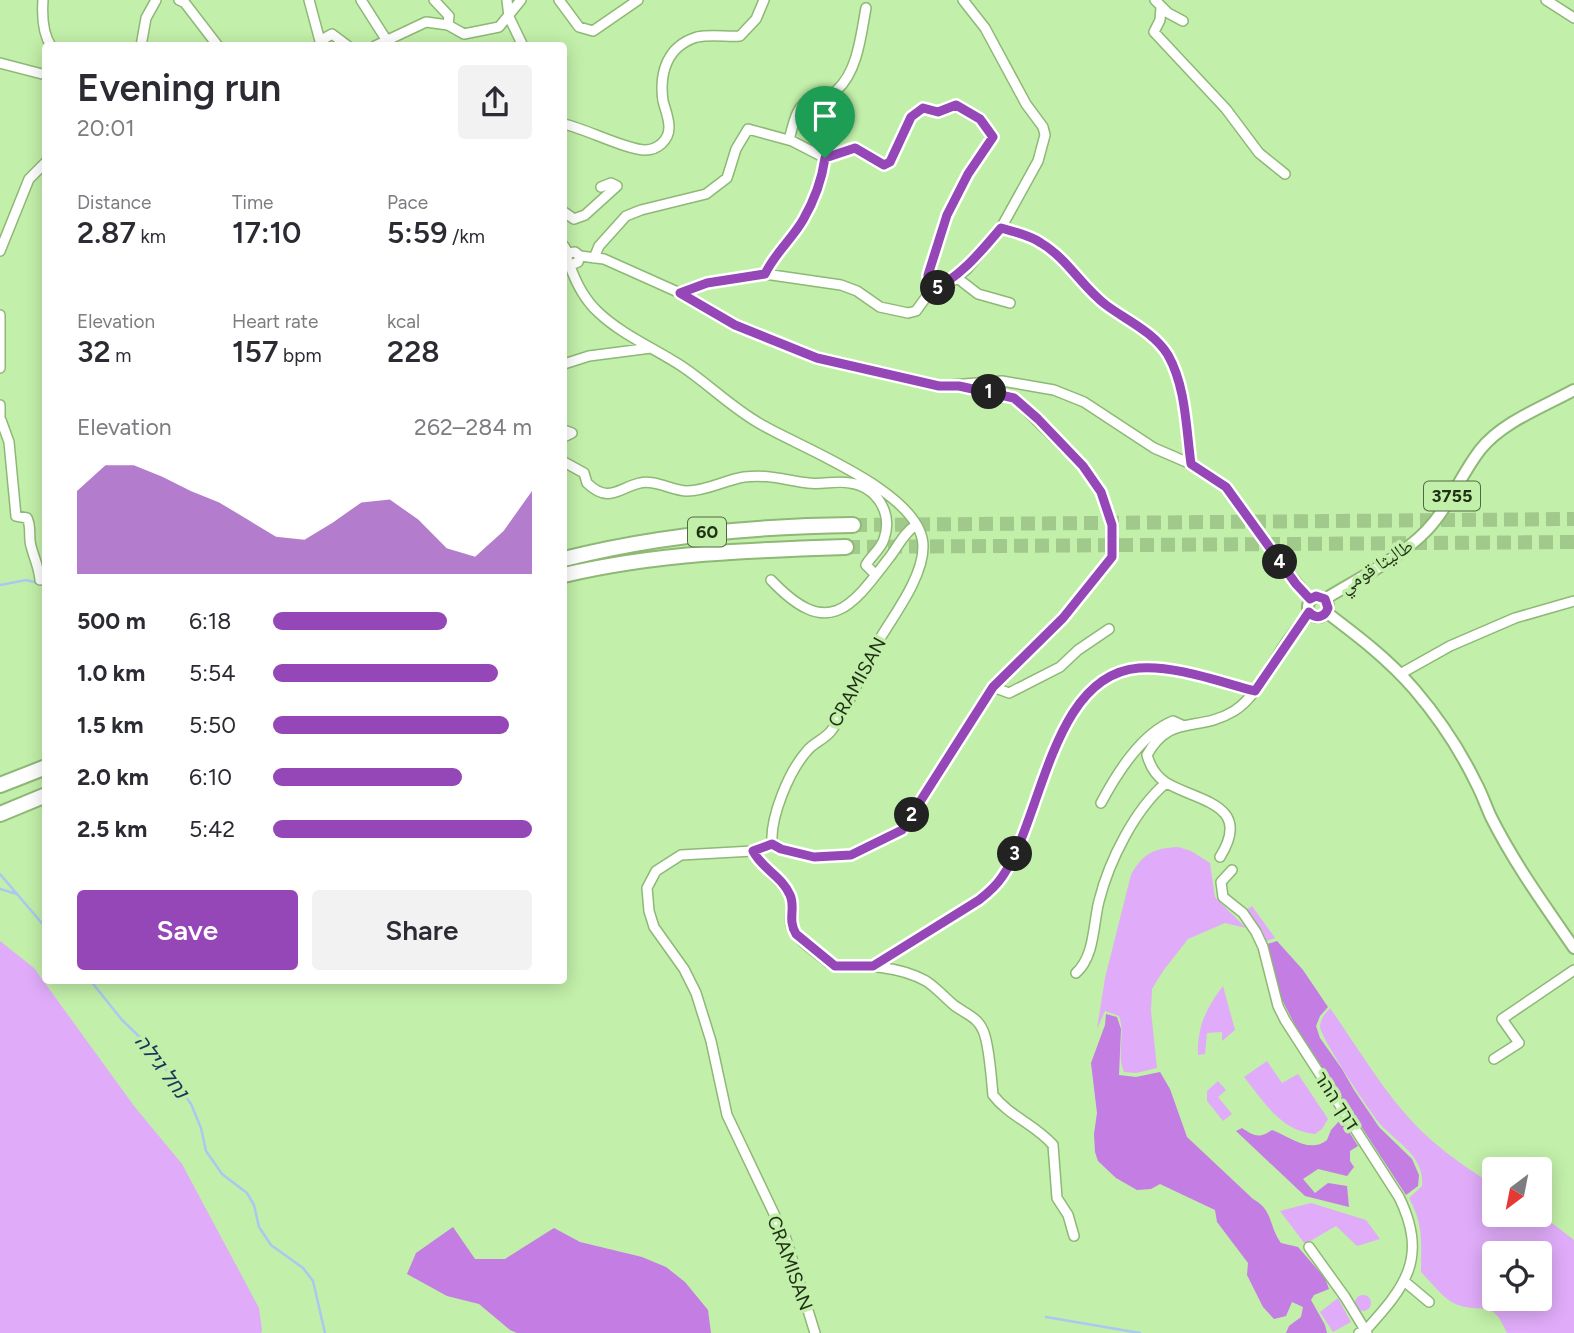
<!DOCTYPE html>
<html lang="en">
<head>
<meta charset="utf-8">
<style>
  body { margin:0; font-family:Figtree,"Noto Naskh Arabic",Heebo,sans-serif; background:#f2f2f3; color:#2b2b33; height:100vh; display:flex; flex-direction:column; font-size:26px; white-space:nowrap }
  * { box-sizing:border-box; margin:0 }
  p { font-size:23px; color:#7c7c81 }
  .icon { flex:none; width:38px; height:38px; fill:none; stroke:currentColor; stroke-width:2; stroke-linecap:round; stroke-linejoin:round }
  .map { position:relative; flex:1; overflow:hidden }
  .panel { position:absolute; left:42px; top:42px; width:525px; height:942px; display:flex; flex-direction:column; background:#fff; border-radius:7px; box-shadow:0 4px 18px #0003 }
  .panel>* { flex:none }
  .needle { width:46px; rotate:212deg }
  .buttons { position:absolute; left:1482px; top:1157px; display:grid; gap:14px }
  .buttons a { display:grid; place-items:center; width:70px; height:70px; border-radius:7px; background:#fff; box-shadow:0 4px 18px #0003; font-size:35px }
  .pin { position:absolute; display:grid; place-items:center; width:60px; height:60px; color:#fff; margin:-72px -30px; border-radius:50% 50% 50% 0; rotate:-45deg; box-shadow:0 0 7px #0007 }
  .pin .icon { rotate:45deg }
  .km { position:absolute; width:35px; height:35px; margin:-18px; border-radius:50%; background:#222; color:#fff; font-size:19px; line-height:35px; text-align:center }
  .round { display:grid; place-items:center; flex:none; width:74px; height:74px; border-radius:7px; background:#f2f2f3 }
  .headline { display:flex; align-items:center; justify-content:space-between; height:119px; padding:0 35px }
  h1 { font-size:38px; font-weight:600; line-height:52px }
  .metrics { display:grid; grid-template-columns:repeat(3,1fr); gap:10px; height:119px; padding:7px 35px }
  .metrics div { display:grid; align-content:center }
  .metrics b { font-size:30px; font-weight:600 }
  .metrics small { font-size:19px; font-weight:400 }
  .metrics p { font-size:19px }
  .chart { height:196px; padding:14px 35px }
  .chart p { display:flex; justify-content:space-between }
  .chart svg { width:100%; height:126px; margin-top:7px; fill:#9546b7; opacity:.7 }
  .primary-button { display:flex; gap:14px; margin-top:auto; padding:14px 35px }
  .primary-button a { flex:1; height:80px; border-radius:7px; background:#9546b7; color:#fff; font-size:28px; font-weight:600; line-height:80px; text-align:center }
  .primary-button a+a { background:#f2f2f3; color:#2b2b33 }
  ul { padding:0 35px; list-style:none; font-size:23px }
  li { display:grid; grid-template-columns:112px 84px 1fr; align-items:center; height:52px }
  li i { height:18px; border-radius:9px; background:#9546b7 }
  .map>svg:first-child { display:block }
  .green { fill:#e0acf9; fill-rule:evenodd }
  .forest { fill:#c37de3 }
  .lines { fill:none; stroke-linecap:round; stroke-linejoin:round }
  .stream { stroke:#aac9f0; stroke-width:2.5 }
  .highway-tunnel { stroke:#a1c98b; stroke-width:14; stroke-dasharray:14 7; stroke-linecap:butt }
  .minor-casing { stroke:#8eb875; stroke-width:12 }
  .major-casing { stroke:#8eb875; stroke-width:14 }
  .highway-casing { stroke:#8eb875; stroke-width:18 }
  .minor { stroke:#fff; stroke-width:9 }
  .major { stroke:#fff; stroke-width:10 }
  .highway { stroke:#fff; stroke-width:14 }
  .route-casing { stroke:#fff; stroke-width:14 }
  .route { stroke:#9546b7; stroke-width:9 }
  .labels { text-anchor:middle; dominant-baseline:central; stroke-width:7; stroke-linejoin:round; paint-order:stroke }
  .shield { fill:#c2efa9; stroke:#506941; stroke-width:2 }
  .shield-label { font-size:18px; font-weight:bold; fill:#1f3015 }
  .street-label { font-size:19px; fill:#1f3015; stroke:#c2efa9 }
  .water-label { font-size:21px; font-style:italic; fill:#16355b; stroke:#c2efa9 }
</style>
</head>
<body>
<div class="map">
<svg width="1574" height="1333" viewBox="0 0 1574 1333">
  <rect width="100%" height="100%" fill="#c2efa9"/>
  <path class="green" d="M1178 847 1191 851 1210 863 1215 897 1246 928 1225 923 1188 939 1163 971 1152 989 1151 1011 1157 1068 1136 1073 1124 1072C1116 1055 1126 1035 1119 1016L1105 1011 1097 1029 1105 978 1131 875C1142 854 1154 848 1178 847Z
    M1252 906 1275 938 1264 942 1245 911Z
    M0 941 34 968 134 1106 182 1164 259 1308 262 1330 261 1333H0Z
    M1223 986 1235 1030 1222 1041V1032L1207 1033 1205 1054 1198 1055C1197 1027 1206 1008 1223 986Z
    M1330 1008C1361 1052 1389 1102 1429 1138 1449 1156 1471 1171 1494 1185V1214H1540L1574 1240V1333H1507C1492 1298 1485 1314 1458 1305 1445 1301 1431 1282 1421 1272 1421 1243 1424 1225 1409 1198L1422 1186C1425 1157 1398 1143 1381 1125 1371 1114 1321 1038 1320 1027 1320 1019 1325 1014 1330 1008ZM1494 1253H1540V1298H1494Z
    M1267 1061 1282 1083 1298 1074 1328 1119 1322 1129 1315 1134C1281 1131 1264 1102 1244 1077Z
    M1218 1081 1226 1090 1218 1097 1232 1114 1223 1121 1207 1101V1091Z
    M1311 1203 1366 1220 1380 1239 1357 1246 1336 1226 1305 1244 1280 1211Z
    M1355 1303a8 8 0 1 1 16 0a8 8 0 1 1-16 0Z
    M1338 1298 1351 1322 1333 1332 1320 1312Z"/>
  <path class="forest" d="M1277 941 1303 970 1328 1007 1320 1016 1316 1026 1320 1038 1342 1069 1354 1090 1379 1127 1412 1159 1419 1175 1418 1186 1406 1195 1296 1027 1274 984 1264 945Z
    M1106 1014 1117 1017 1121 1029 1119 1075 1136 1077 1160 1072 1170 1089 1187 1137 1253 1199C1274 1211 1268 1225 1281 1243L1298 1247 1325 1278 1329 1289 1314 1295 1311 1300 1325 1325 1327 1333H1286L1289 1326 1301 1317 1303 1307 1292 1302 1286 1316 1274 1319 1263 1307 1247 1275 1248 1263 1217 1222 1215 1210 1160 1184 1151 1189 1137 1190 1116 1178 1098 1161 1095 1152 1094 1134 1097 1113 1091 1063 1105 1025Z
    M1341 1119 1358 1146 1350 1151V1161L1354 1167 1347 1176 1318 1169 1303 1179 1315 1193 1328 1183 1347 1186 1349 1207 1305 1196 1236 1131 1242 1128C1254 1136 1259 1139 1272 1130 1290 1137 1310 1154 1327 1140L1331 1130Z
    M453 1227 475 1259H505L554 1228 580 1242 642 1257 666 1267 685 1282 708 1310 711 1333H517L510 1330 479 1304 447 1296 407 1274 416 1253Z"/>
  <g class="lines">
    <path class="stream" d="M0 585 26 580 46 585
      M0 874 46 928
      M0 889 17 894
      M90 980 122 1020 150 1047 191 1104 201 1128 206 1151 222 1174 247 1193 254 1205 259 1227 271 1245 303 1268 313 1281 325 1333
      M1046 1317 1140 1333"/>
    <path class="highway-tunnel" d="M853 525 1574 519
      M846 547 1574 542"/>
    <g class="minor-casing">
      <path id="minor" d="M43 0C42 14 43 34 51 46
        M179 0 185 3 218 46
        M309 0 320 41 332 34 348 46
        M361 0 389 44
        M434 0 449 16 448 25
        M507 0 509 17 523 46
        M559 0 579 27 593 31 638 0
        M1155 0 1168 13 1183 21
        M1546 0 1574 18
        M1161 7 1160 20 1154 32 1226 109 1259 153 1285 174
        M141 46 146 18 156 0
        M375 46 426 22 448 25 464 34 499 27 521 0
        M0 63 46 75
        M564 124C586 129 627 150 645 150 658 150 669 140 669 127 669 118 665 109 663 101 659 73 667 46 697 37 711 34 727 37 740 36L756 19 764 0
        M789 140C793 126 796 103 812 99 822 97 829 98 837 90 858 71 861 34 866 8
        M564 212 574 219 585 215 617 186 611 183 601 187
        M1001 228C1014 232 1030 235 1041 243 1067 259 1081 286 1106 305 1126 320 1154 332 1168 355 1186 387 1186 428 1191 464
        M564 246 568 253 567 261 571 265 578 262 580 256
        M0 251 29 179 46 162
        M568 253 575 252 580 256 604 259 680 293 735 325 817 358 939 386 1002 381 1054 390 1084 402 1154 448 1191 464 1226 487 1263 540 1310 599
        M594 258 599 246 626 216 641 210 706 194 727 178 736 149 748 129 792 141 825 158 855 148 884 165 890 162 911 117 924 108 938 112 956 105 980 119 993 137 968 174 947 215 928 275 929 293
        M569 263C575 281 584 299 598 312 622 335 656 349 683 367 711 386 734 410 764 426 804 449 924 494 923 547 923 578 893 616 878 642 861 671 851 704 831 731 825 739 813 743 807 751 789 771 770 817 772 844L753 851 681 855 656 871 647 888 649 911 654 927 684 969 696 993 711 1041 727 1115 786 1239 815 1333
        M765 274C775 253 792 239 803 220 814 201 822 179 825 158
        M956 277 978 294 1010 303
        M680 293 707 283 765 274 841 285 857 291 880 307 908 313 916 311 929 293 952 281 967 269 1001 228 1038 161 1045 135 1043 127 1026 104 985 28 963 0
        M0 315V368
        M564 364 589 356 651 348
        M0 405V421
        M1 420 9 442 16 516 27 518C32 528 28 536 31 546 34 558 39 567 40 580
        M564 430 572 433 564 437
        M564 462 584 473 587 483C609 504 618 488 640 483 654 479 673 491 687 491 707 491 725 480 744 477 769 474 784 480 808 483 822 485 837 480 850 483 877 487 893 513 884 539 881 549 871 556 866 565L875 574
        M771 580C829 641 851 608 892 554 899 544 905 532 916 525
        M1400 674 1450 646 1515 618 1574 601
        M993 687 1009 693 1060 667 1078 650 1109 629
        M1101 803C1117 773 1141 734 1173 721L1184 726
        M772 844 781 849 814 857 851 855 902 830 993 687 1063 618 1112 557V525L1101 492 1083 466 1014 398 968 388
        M753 851C761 868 778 876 788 892 795 902 789 913 791 924 795 940 817 952 829 963L835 966C865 965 899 966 926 981 937 988 945 998 955 1006 968 1015 980 1018 985 1036 990 1054 991 1076 993 1095 1009 1116 1036 1125 1053 1145L1057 1198 1068 1215 1074 1236
        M1220 857C1254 803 1195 801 1165 782 1155 775 1150 766 1147 755 1170 713 1198 733 1234 711 1256 697 1269 668 1283 647 1291 635 1300 624 1309 612
        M1232 870 1221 882 1223 897 1243 913 1256 932 1263 947 1278 1006 1285 1020 1399 1197C1429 1258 1405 1287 1365 1331L1359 1333
        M873 966 979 900C988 893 996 886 1002 877 1043 818 1051 675 1139 668 1174 665 1221 682 1255 691
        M1076 973C1095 956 1093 924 1099 901 1109 861 1135 809 1166 783
        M1494 1059 1519 1043 1502 1019 1574 970
        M1309 1247 1345 1297 1367 1333
        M1404 1281 1429 1302"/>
    </g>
    <g class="major-casing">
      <path id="major" d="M1308 607a10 10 0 1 1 20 0a10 10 0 1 1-20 0Z
        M1325 599C1359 578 1399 559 1427 530 1449 507 1460 476 1480 450 1502 422 1543 407 1574 390
        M1326 612C1359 637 1388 659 1414 689 1438 717 1460 750 1476 783 1482 794 1486 806 1491 817 1514 863 1545 906 1574 948"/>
    </g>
    <g class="highway-casing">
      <path id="highway" d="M564 559C659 535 754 526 853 525
        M564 575C657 553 751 550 846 547
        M0 785 46 767
        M0 814 46 795"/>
    </g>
    <use href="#minor" class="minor"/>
    <use href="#major" class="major"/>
    <use href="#highway" class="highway"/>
  </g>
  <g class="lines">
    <g class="route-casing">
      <path id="route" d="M956 105 980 119 993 137 968 174 947 215 928 275 929 293C962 275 978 255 1001 228 1014 232 1030 235 1041 243 1068 259 1081 286 1106 305 1126 320 1154 332 1168 355 1186 387 1186 428 1191 464L1226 487 1296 584 1310 599 1316 596 1325 599 1328 608C1325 617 1316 620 1309 612L1255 691C1220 682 1174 665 1139 668 1051 675 1043 818 1002 877 996 886 988 893 979 900L873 966H835L796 934C787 919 796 908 790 895 782 876 762 869 753 851L772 844 781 849 814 857 851 855 902 830 993 687 1063 618 1112 557V525L1101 492 1083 466 1038 419 1014 398 959 386H939L817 358 735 325 680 293 707 283 765 274C775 253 792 239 803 220 814 201 822 179 825 158L855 148 884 165 890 162 911 117 923 108 938 112Z"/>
    </g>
    <use href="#route" class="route"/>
  </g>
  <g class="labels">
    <g class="shield">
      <rect x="1424" y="481.5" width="56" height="29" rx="5"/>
      <rect x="688" y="517.5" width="38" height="29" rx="5"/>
    </g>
    <g class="shield-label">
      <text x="1452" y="496">3755</text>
      <text x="707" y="532">60</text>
    </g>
    <g class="street-label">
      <text transform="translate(1376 566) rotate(-33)">طاليثا قومي</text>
      <text transform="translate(857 682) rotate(-61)">CRAMISAN</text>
      <text transform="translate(1337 1101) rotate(57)">דרך ההר</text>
      <text transform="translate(790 1263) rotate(70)">CRAMISAN</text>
    </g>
    <g class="water-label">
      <text transform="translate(162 1066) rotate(53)">נחל גילה</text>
    </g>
  </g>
</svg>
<div class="buttons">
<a><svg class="needle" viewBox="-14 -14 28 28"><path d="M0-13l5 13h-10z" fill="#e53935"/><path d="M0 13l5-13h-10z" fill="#7c7c81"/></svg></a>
<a><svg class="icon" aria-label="locate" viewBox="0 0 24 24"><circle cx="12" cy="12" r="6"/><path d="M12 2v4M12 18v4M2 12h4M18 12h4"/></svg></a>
</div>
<div class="pin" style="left:825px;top:158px;background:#1e9e55"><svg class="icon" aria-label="arrive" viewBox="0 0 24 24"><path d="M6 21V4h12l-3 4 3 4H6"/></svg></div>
<b class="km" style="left:989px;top:392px">1</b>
<b class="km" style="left:912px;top:815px">2</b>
<b class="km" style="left:1015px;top:854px">3</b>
<b class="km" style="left:1280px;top:562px">4</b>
<b class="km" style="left:938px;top:288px">5</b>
<section class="panel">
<div class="headline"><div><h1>Evening run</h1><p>20:01</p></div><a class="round"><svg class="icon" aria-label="share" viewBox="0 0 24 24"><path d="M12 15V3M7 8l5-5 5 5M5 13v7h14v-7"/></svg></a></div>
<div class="metrics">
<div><p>Distance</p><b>2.87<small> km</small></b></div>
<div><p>Time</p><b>17:10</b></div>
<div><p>Pace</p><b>5:59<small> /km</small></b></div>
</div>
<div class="metrics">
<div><p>Elevation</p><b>32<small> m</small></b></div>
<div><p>Heart rate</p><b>157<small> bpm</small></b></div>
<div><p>kcal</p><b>228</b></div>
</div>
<div class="chart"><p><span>Elevation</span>262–284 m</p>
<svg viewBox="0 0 160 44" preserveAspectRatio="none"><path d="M0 44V15L10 6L20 6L30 10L40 15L50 19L60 25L70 31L80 32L90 26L100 19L110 18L120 25L130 35L140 38L150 29L160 15V44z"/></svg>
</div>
<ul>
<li><b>500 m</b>6:18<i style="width:67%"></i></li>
<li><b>1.0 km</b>5:54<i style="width:87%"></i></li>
<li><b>1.5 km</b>5:50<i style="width:91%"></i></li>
<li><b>2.0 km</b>6:10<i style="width:73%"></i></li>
<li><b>2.5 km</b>5:42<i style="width:100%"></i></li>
</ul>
<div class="primary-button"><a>Save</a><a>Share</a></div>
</section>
</div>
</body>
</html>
